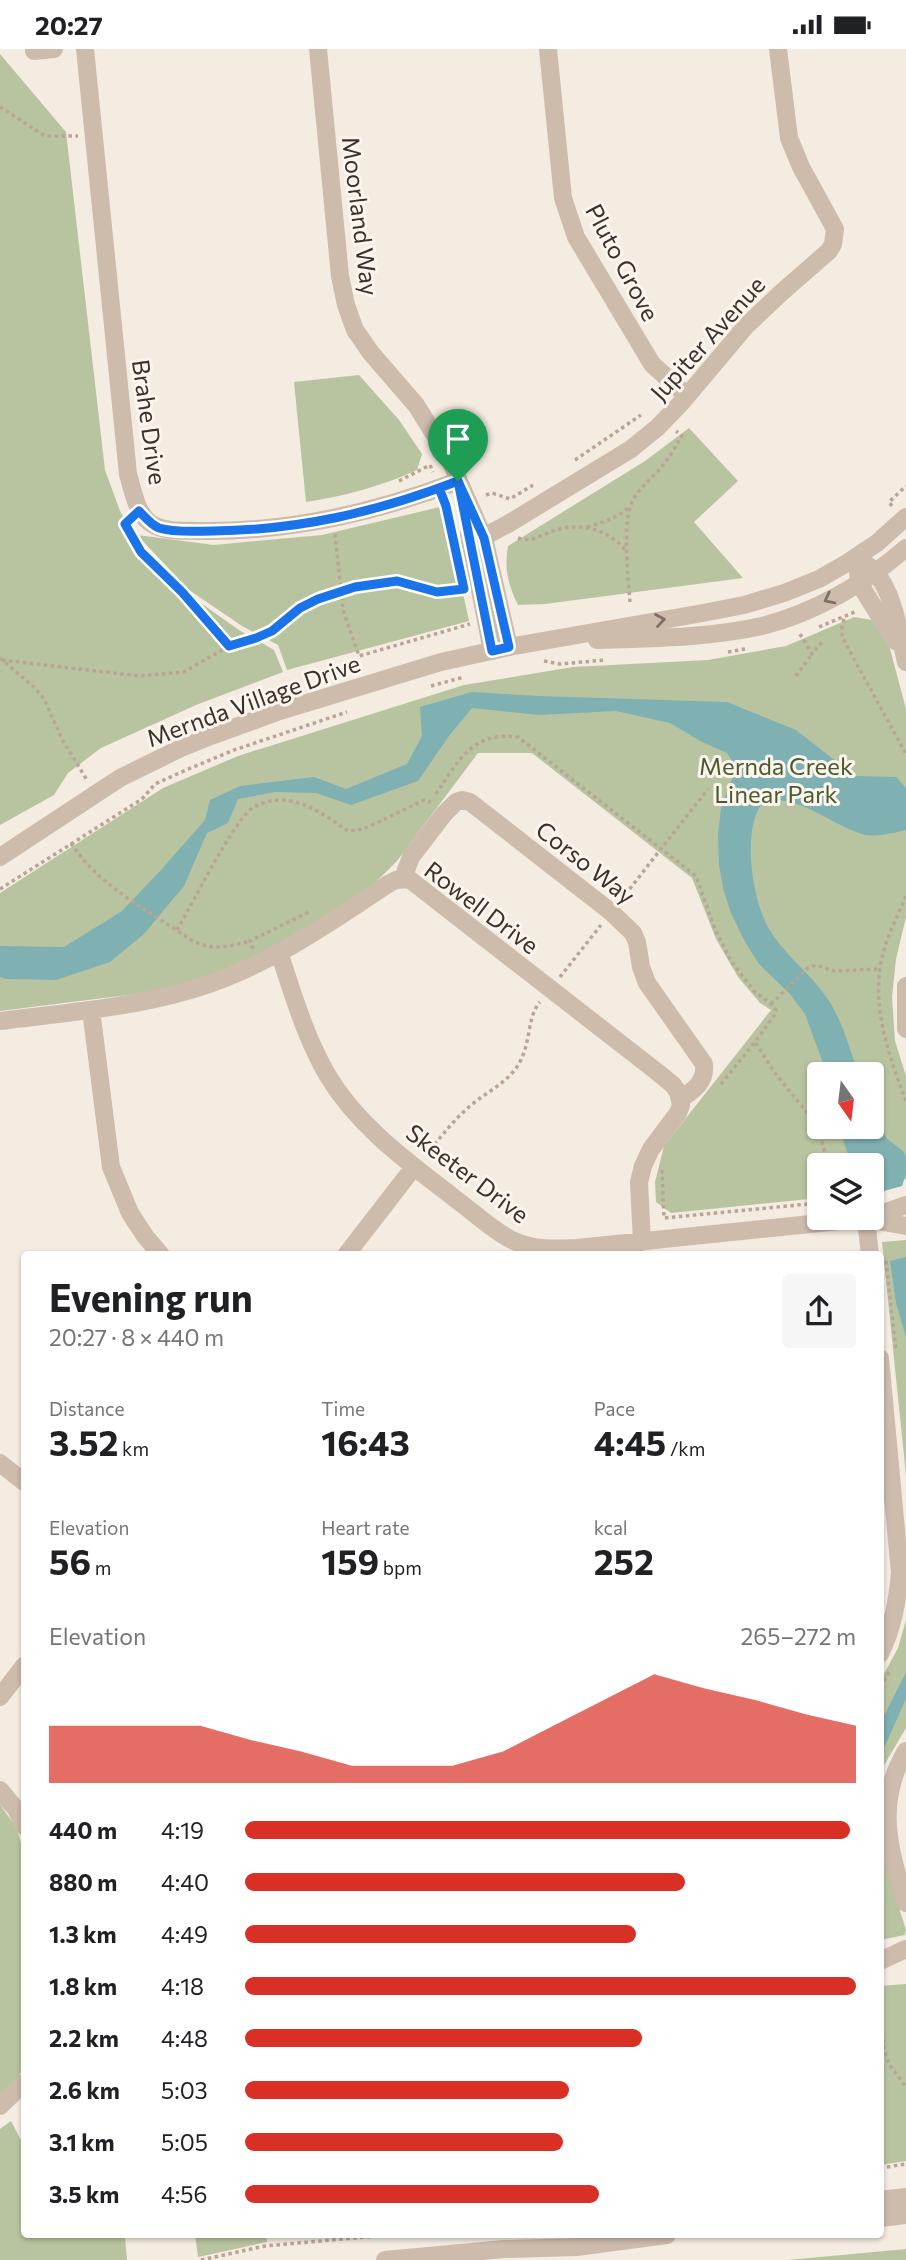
<!DOCTYPE html>
<html lang="en">
<head>
<meta charset="utf-8">
<style>
  body { margin:0; font-family:Commissioner,sans-serif; background:#f6f6f6; color:#202124; height:100vh; display:flex; flex-direction:column; font-size:26px; white-space:nowrap }
  * { box-sizing:border-box; margin:0 }
  p { font-size:23px; color:#757577 }
  .icon { flex:none; width:38px; height:38px; fill:none; stroke:currentColor; stroke-width:2; stroke-linecap:round; stroke-linejoin:round }
  .map { position:relative; flex:1; overflow:hidden }
  .side { position:absolute; left:21px; top:1202px; width:863px; height:987px; display:flex; flex-direction:column; background:#fff; border-radius:7px; box-shadow:0 2px 5px #0004 }
  .side>* { flex:none }
  .needle { width:46px; rotate:166deg }
  .buttons { position:absolute; left:807px; top:1013px; display:grid; gap:14px }
  .buttons a { display:grid; place-items:center; width:77px; height:77px; border-radius:7px; background:#fff; box-shadow:0 2px 5px #0004; font-size:35px }
  .pin { position:absolute; display:grid; place-items:center; width:60px; height:60px; color:#fff; margin:-72px -30px; border-radius:50% 50% 50% 0; rotate:-45deg; box-shadow:0 0 7px #0007 }
  .pin .icon { rotate:45deg }
  .round { display:grid; place-items:center; flex:none; width:74px; height:74px; border-radius:7px; background:#f6f6f6 }
  .summary { display:flex; align-items:center; justify-content:space-between; height:119px; padding:0 28px }
  h1 { font-size:38px; font-weight:700; line-height:52px }
  .stats { display:grid; grid-template-columns:repeat(3,1fr); gap:10px; height:119px; padding:7px 28px }
  .stats div { display:grid; align-content:center }
  .stats b { font-size:35px; font-weight:700 }
  .stats small { font-size:19px; font-weight:400 }
  .stats p { font-size:19px }
  .chart { height:196px; padding:14px 28px }
  .chart p { display:flex; justify-content:space-between }
  .chart svg { width:100%; height:126px; margin-top:7px; fill:#d93025; opacity:.7 }
  ul { padding:0 28px; list-style:none; font-size:23px }
  li { display:grid; grid-template-columns:112px 84px 1fr; align-items:center; height:52px }
  li i { height:18px; border-radius:9px; background:#d93025 }
  .status { display:flex; justify-content:space-between; align-items:center; height:49px; padding:0 35px; background:#fff; direction:ltr }
  .status svg { height:19px; fill:currentColor }
  .map>svg:first-child { display:block }
  .green { fill:#b8c4a0; fill-rule:evenodd }
  .water { fill:#7fb0b2 }
  .lines { fill:none; stroke-linecap:round; stroke-linejoin:round }
  .path { stroke:#b9a596; stroke-width:3.5; stroke-dasharray:3.5 3.5; stroke-linecap:butt }
  .minor { stroke:#cdbbac; stroke-width:18 }
  .tertiary { stroke:#cdbbac; stroke-width:18 }
  .oneway { stroke:#7d6f65 }
  .route-casing { stroke:#fff; stroke-width:14 }
  .route { stroke:#1a73e8; stroke-width:9 }
  .labels { text-anchor:middle; dominant-baseline:central; stroke-width:6; stroke-linejoin:round; paint-order:stroke }
  .street-label { font-size:24px; fill:#3b302b; stroke:#fbf5ee }
  .park-label { font-size:24px; fill:#4a5a2e; stroke:#fbf5ee }
</style>
</head>
<body>
<div class="status"><b>20:27</b><svg viewBox="0 0 49 12"><path d="M0 12V9h3v3zM5 12V6h3v6zM10 12V3h3v9zM15 12V0h3v12zM26 1h20v11H26zM47 4h2v5h-2z"/></svg></div>
<div class="map">
<svg width="906" height="2211" viewBox="0 0 906 2211">
  <rect width="100%" height="100%" fill="#f4ebe1"/>
  <path class="green" d="M0 5 66 83 105 421 120 462 135 488 188 545 239 581 274 601 283 623 196 656 101 699 68 724 54 746 0 776Z
    M359 326 399 371 422 405 417 421C382 437 345 447 306 453L294 333Z
    M689 379 738 432 694 473 743 529 545 555 518 556C508 536 504 519 508 497L645 412Z
    M444 457 469 572 287 621 278 596 242 577 189 541 137 486 214 496 322 486Z
    M854 568 872 571 889 596 906 660V868L896 910 892 948 895 992 906 1027V1130L872 1141V1116H819V1149L671 1164 656 1153 655 1133 664 1097 771 961 760 954 738 928 716 890 692 829 532 704H478L397 812 371 838 335 863 261 905 206 928 152 943 0 962V844L163 739 238 707 464 636 573 618 708 611 786 597ZM819 1026H872V1078H819Z
    M906 1191V1426L882 1193Z
    M906 1571V1679L883 1718 880 1736V1632L898 1599Z
    M0 1755 17 1780 24 1805V2018L17 2030 0 2046Z
    M880 1798 906 1881 905 1886 880 1891Z
    M906 1935V2112L880 2116V1937Z
    M11 2072 24 2097V2186H120L125 2188 127 2211H0V2080Z
    M195 2186H266L267 2193 198 2208Z
    M906 2200V2211H788Z"/>
  <path class="water" d="M472 643 538 647 727 653 796 681 855 727 896 728 906 739V781C894 784 874 789 862 785 828 774 803 748 765 751 740 777 752 851 769 880 786 908 814 927 831 955 844 977 850 1002 859 1025H827L805 965 790 945 759 915 745 893 731 864 724 843 719 816 718 785 721 759 734 725 733 713 727 704 702 693 670 674 616 662 539 666 472 659 449 687 418 732 351 756 316 744 275 743 238 750 228 774 207 784 184 837 144 885 110 913 56 931 6 930 0 928V897L64 898 122 862 161 821 205 771 210 751 240 737 314 728 346 740 407 715 422 687 420 658Z
    M872 1057 887 1090 903 1102 906 1107V1125L902 1137 873 1145 872 1116H852L838 1078H872Z
    M906 1208V1288L896 1254 890 1212Z
    M906 1623V1650L880 1708V1675Z"/>
  <g class="lines">
    <path class="path" d="M0 58 45 87H78
      M575 411 641 366
      M399 432 430 416 433 423
      M486 446 492 444 510 450 533 436
      M446 456 451 479
      M892 457 889 453 906 437
      M126 477 141 503 182 543 229 597
      M587 478C605 473 617 469 630 457
      M335 485 343 561 359 607 470 575
      M518 489C531 494 543 485 556 481 581 473 610 481 626 502
      M630 553C628 526 622 477 632 453 639 438 654 428 664 415 671 406 676 396 682 387L676 382
      M844 570 842 578V588L906 705
      M819 578 857 562
      M800 585 812 605 822 593
      M728 603 745 600
      M0 609 34 638 44 650 63 692 87 731
      M2 611 139 627 184 623 229 597 256 589 272 582 300 559 341 541 397 532 437 543 463 541
      M544 612 560 615 605 611
      M796 627 812 605
      M431 637 464 628
      M436 745C458 711 474 682 518 688L696 827 715 880 731 912 754 942 771 955 776 961 774 967 755 993 775 1024 808 1065 821 1090 829 1116
      M71 794C99 838 150 862 191 891 212 902 228 898 250 892
      M0 840 142 750 155 735 186 721 234 701 347 663
      M906 847C899 864 890 881 885 898 868 949 888 1005 906 1052
      M621 851 708 740
      M177 881C191 858 235 768 254 758 288 739 321 763 348 782L364 780 424 751 431 753
      M253 900 250 892 311 862
      M560 928 601 876
      M771 955 808 919 816 916 834 922 879 920
      M721 1035 755 993
      M430 1101C443 1085 455 1070 470 1057 484 1045 501 1037 513 1023 533 1000 525 970 540 953
      M662 1121 664 1169 819 1154
      M886 1212 896 1302
      M880 1638 891 1620
      M880 1962 884 2001 889 2015 906 2038
      M880 2119 906 2115
      M201 2211 265 2197 387 2186"/>
    <path class="minor" d="M85 0 128 425C133 442 136 462 149 473 163 484 185 481 201 482 291 483 375 464 458 432
      M318 0 340 227 346 256 355 281 371 304 416 356 448 407 484 489 509 598
      M548 0 563 149 576 188 652 315 687 347
      M34 2 54 0
      M469 485 492 602
      M470 495 508 475 631 400 658 378 682 353 746 277 782 243 829 202 833 195 835 180 801 118 789 89 778 0
      M403 829 411 808 444 765 456 753 462 751 470 753 611 863 633 884 637 893 641 918 647 934 704 1015C706 1033 694 1041 681 1050
      M279 903C293 945 305 988 328 1027 359 1079 411 1115 458 1152 476 1165 494 1183 514 1192 534 1201 555 1200 577 1199L869 1169
      M91 961 111 1118 130 1164 145 1187 161 1206
      M0 972C63 964 129 959 190 941 263 920 326 877 388 835L396 831 409 830 656 1022 673 1036 678 1043 681 1056 678 1064 651 1100 643 1117 639 1133 642 1193
      M872 1168 906 1156
      M866 1170 906 1177
      M866 1170 870 1206
      M346 1206 414 1118
      M880 1309 900 1524C897 1554 893 1578 880 1605
      M0 1414 24 1433
      M0 1648 24 1617
      M0 1741 16 1760 24 1777
      M880 1912 906 1900
      M0 2057 24 2034"/>
    <path class="tertiary" d="M867 516C893 534 899 583 906 613
      M858 522 859 534 895 592
      M597 591C652 589 708 589 762 577 814 564 866 534 906 499
      M0 808 120 729 181 699 211 687 277 663 441 613 509 598 703 564 744 556 784 544 819 530 847 514 877 494 906 468
      M906 937V980
      M906 1702C875 1753 889 1802 906 1854
      M880 2151 906 2148
      M880 2169 906 2166
      M385 2211 504 2200 576 2198 667 2186"/>
  </g>
  <defs><path id="oneway-chevron" d="M-2-3.5L2.5 0L-2 3.5" fill="none" stroke-width="1.6" stroke-linecap="round" stroke-linejoin="round" transform="scale(1.75)"/></defs>
  <g class="oneway">
    <use href="#oneway-chevron" transform="translate(829 550) rotate(153)"/>
    <use href="#oneway-chevron" transform="translate(660 571) rotate(-9)"/>
  </g>
  <g class="lines">
    <g class="route-casing">
      <path id="route" d="M458 432C377 463 300 481 213 482 197 482 175 484 159 479 151 476 145 468 139 462L125 475 141 503 182 543 229 597 256 589 272 582 300 559 318 550 355 538 397 532 437 543 464 540 446 457 439 439 458 432 484 489 509 598 492 602 458 432"/>
    </g>
    <use href="#route" class="route"/>
  </g>
  <g class="labels">
    <g class="street-label">
      <text transform="translate(361 167) rotate(83)">Moorland Way</text>
      <text transform="translate(623 213) rotate(62)">Pluto Grove</text>
      <text transform="translate(707 289) rotate(-48)">Jupiter Avenue</text>
      <text transform="translate(150 373) rotate(82)">Brahe Drive</text>
      <text transform="translate(253 651) rotate(-20)">Mernda Village Drive</text>
      <text transform="translate(586 813) rotate(38)">Corso Way</text>
      <text transform="translate(482 858) rotate(37)">Rowell Drive</text>
      <text transform="translate(468 1124) rotate(37)">Skeeter Drive</text>
    </g>
    <g class="park-label">
      <text x="776" y="716">Mernda Creek<tspan x="776" dy="28">Linear Park</tspan></text>
    </g>
  </g>
</svg>
<div class="buttons">
<a><svg class="needle" viewBox="-14 -14 28 28"><path d="M0-13l5 13h-10z" fill="#e53935"/><path d="M0 13l5-13h-10z" fill="#757577"/></svg></a>
<a><svg class="icon" aria-label="layers" viewBox="0 0 24 24"><path d="M12 4l9 5-9 5-9-5zM3 14l9 5 9-5"/></svg></a>
</div>
<div class="pin" style="left:458px;top:432px;background:#1e9e55"><svg class="icon" aria-label="arrive" viewBox="0 0 24 24"><path d="M6 21V4h12l-3 4 3 4H6"/></svg></div>
<section class="side">
<div class="summary"><div><h1>Evening run</h1><p>20:27 · 8 × 440 m</p></div><a class="round"><svg class="icon" aria-label="share" viewBox="0 0 24 24"><path d="M12 15V3M7 8l5-5 5 5M5 13v7h14v-7"/></svg></a></div>
<div class="stats">
<div><p>Distance</p><b>3.52<small> km</small></b></div>
<div><p>Time</p><b>16:43</b></div>
<div><p>Pace</p><b>4:45<small> /km</small></b></div>
</div>
<div class="stats">
<div><p>Elevation</p><b>56<small> m</small></b></div>
<div><p>Heart rate</p><b>159<small> bpm</small></b></div>
<div><p>kcal</p><b>252</b></div>
</div>
<div class="chart"><p><span>Elevation</span>265–272 m</p>
<svg viewBox="0 0 160 44" preserveAspectRatio="none"><path d="M0 44V24L10 24L20 24L30 24L40 29L50 33L60 38L70 38L80 38L90 33L100 24L110 15L120 6L130 11L140 15L150 20L160 24V44z"/></svg>
</div>
<ul>
<li><b>440 m</b>4:19<i style="width:99%"></i></li>
<li><b>880 m</b>4:40<i style="width:72%"></i></li>
<li><b>1.3 km</b>4:49<i style="width:64%"></i></li>
<li><b>1.8 km</b>4:18<i style="width:100%"></i></li>
<li><b>2.2 km</b>4:48<i style="width:65%"></i></li>
<li><b>2.6 km</b>5:03<i style="width:53%"></i></li>
<li><b>3.1 km</b>5:05<i style="width:52%"></i></li>
<li><b>3.5 km</b>4:56<i style="width:58%"></i></li>
</ul>
</section>
</div>
</body>
</html>
